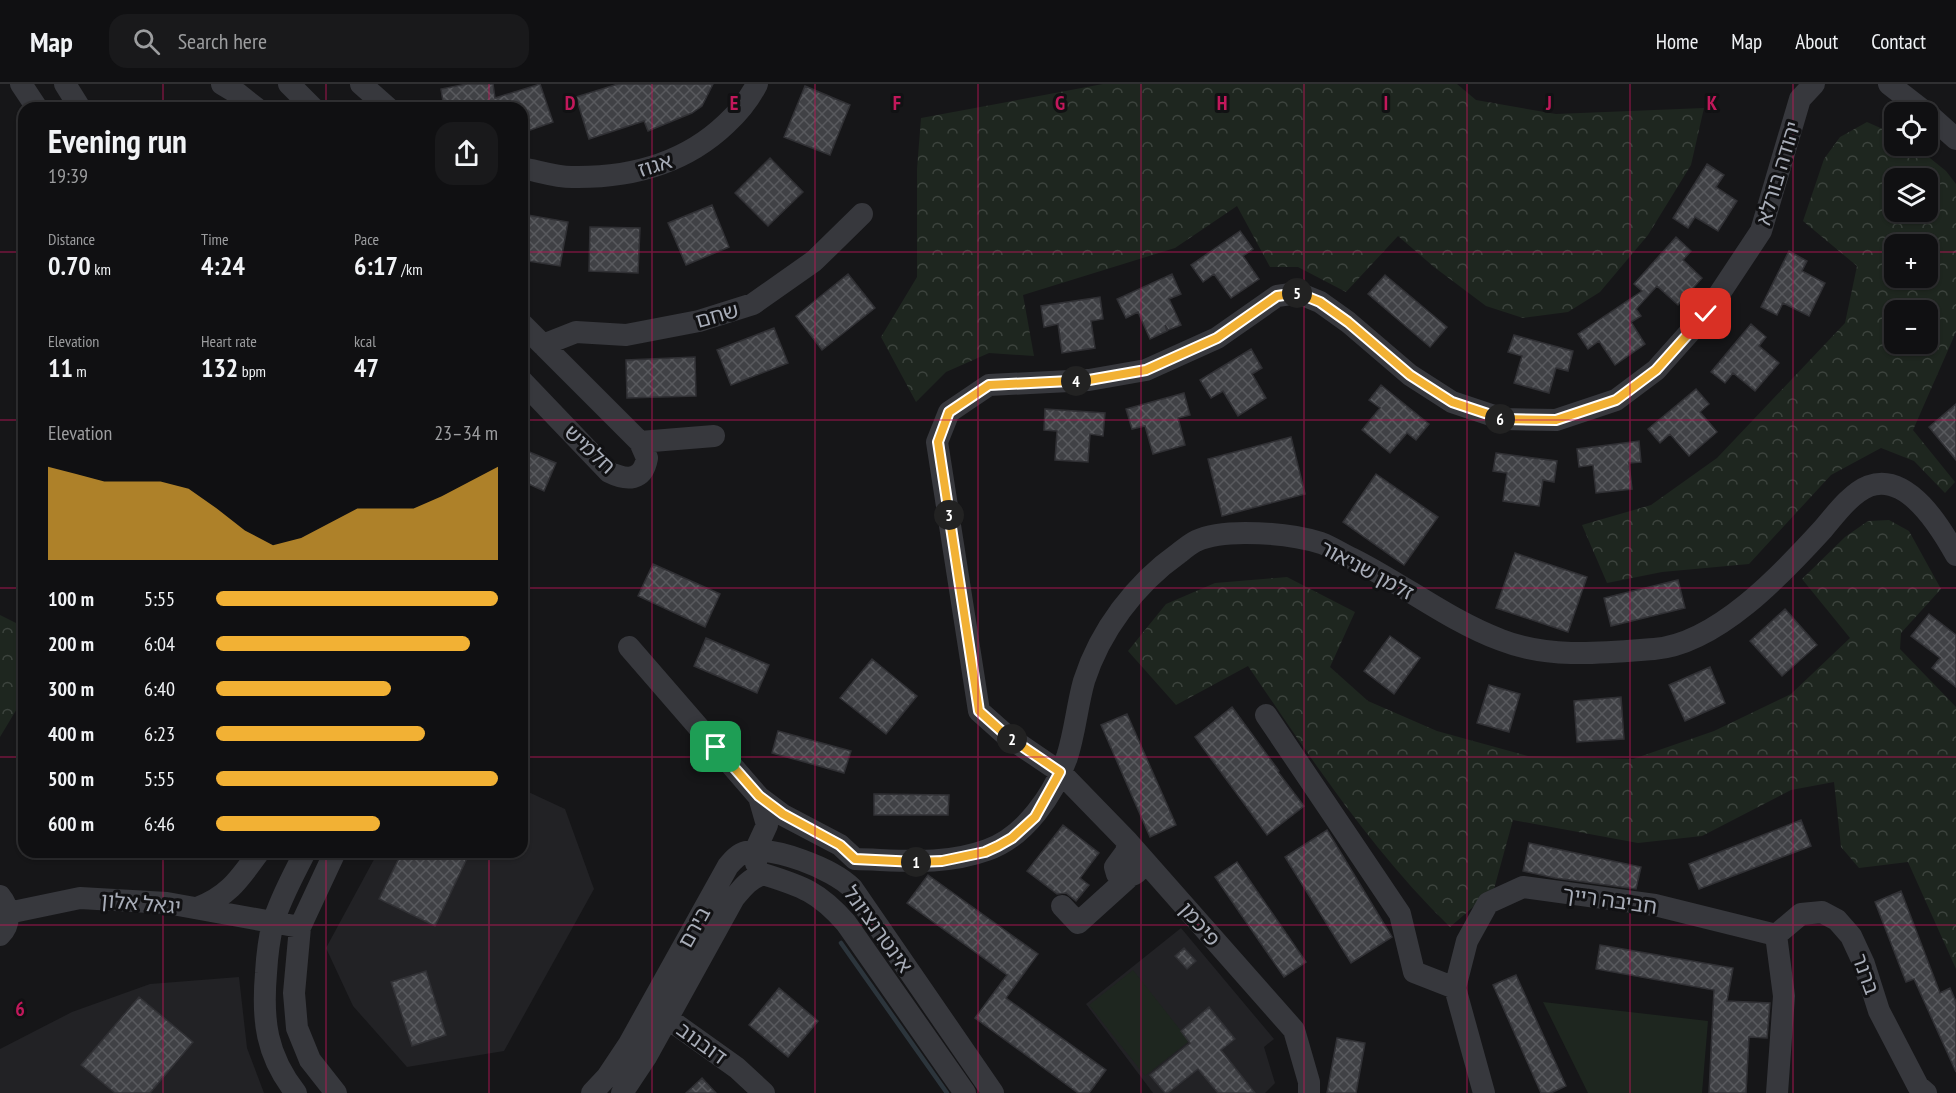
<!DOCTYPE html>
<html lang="en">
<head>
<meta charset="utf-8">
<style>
  body { margin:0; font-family:"PT Sans Narrow","Noto Sans Hebrew",sans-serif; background:#19191b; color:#f1f3f6; height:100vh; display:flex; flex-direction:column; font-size:22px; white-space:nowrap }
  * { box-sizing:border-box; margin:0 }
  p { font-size:20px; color:#9c9d9f }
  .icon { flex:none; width:33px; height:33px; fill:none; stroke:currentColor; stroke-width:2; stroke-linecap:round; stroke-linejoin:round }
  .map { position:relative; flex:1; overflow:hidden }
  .sheet { position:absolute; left:18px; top:18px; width:510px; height:756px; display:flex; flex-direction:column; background:#101012; border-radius:18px; box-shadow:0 2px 4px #0004,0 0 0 2px #303032 }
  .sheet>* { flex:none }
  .tools { position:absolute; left:1884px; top:18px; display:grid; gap:12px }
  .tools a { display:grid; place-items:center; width:54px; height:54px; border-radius:12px; background:#101012; box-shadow:0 2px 4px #0004,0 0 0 2px #303032; font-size:30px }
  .pin { position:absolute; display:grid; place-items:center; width:51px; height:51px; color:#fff; margin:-26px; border-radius:12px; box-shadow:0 3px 9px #0006 }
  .km { position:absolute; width:30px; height:30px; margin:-15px; border-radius:50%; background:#222; color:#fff; font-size:16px; line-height:30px; text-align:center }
  .round { display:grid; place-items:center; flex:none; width:63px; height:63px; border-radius:18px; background:#19191b }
  .head { display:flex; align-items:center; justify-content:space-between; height:102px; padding:0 30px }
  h1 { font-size:33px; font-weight:800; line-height:45px }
  .metrics { display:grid; grid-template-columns:repeat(3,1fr); gap:9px; height:102px; padding:6px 30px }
  .metrics div { display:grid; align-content:center }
  .metrics b { font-size:26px; font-weight:800 }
  .metrics small { font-size:16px; font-weight:400 }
  .metrics p { font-size:16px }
  .chart { height:168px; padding:12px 30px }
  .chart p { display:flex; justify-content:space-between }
  .chart svg { width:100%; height:108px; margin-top:6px; fill:#f2b134; opacity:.7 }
  ul { padding:0 30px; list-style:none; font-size:20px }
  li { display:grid; grid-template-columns:96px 72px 1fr; align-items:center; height:45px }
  li i { height:15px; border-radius:8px; background:#f2b134 }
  header { display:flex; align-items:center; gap:36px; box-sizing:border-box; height:84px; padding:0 30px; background:#101012; border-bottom:2px solid #303032 }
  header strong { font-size:28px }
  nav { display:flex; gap:33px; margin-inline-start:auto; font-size:21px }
  .search { width:420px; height:54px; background:#19191b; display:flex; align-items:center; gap:15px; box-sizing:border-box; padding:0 21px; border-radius:18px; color:#9c9d9f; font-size:22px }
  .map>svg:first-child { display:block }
  .built { fill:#222225 }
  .green { fill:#1e261f }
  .forest { fill:url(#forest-crowns); fill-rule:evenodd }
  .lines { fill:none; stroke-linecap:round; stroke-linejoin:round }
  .stream { stroke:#2c353c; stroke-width:4.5 }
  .building { fill:url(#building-cross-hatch); stroke:#303034; stroke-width:1.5 }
  .minor { stroke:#37383d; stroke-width:22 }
  .route-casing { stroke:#fff; stroke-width:12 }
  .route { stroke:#f2b134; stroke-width:8 }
  .grid { fill:none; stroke:#c2185b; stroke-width:1.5; stroke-opacity:0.55 }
  .labels { text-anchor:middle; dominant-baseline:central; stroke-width:6; stroke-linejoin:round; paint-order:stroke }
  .street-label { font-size:21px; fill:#a8adb8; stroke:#111113 }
  .grid-label { font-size:20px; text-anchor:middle; font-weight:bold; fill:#c2185b; stroke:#111113; stroke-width:6; stroke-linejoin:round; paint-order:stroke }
</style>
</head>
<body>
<header>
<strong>Map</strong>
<div class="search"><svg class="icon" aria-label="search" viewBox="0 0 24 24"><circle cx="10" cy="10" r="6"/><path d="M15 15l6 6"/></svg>Search here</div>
<nav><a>Home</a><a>Map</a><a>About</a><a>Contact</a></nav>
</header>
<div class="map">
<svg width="1956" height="1009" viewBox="0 0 1956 1009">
  <defs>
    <pattern id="forest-crowns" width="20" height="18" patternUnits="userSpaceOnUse" patternTransform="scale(1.5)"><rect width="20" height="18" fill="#1e261f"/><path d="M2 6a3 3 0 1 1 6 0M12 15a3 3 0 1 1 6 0" fill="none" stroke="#3c433d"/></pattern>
    <pattern id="building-cross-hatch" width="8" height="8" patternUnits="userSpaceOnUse" patternTransform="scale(1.5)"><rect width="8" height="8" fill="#404145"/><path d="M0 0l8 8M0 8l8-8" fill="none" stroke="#595a5e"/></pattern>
  </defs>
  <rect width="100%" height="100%" fill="#161618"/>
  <path class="built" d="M522 705 565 725 594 805 504 967 407 983 353 922 326 864 378 768H522Z
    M1181 844 1274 955 1264 963 1275 999 1265 1009H1153L1086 920Z
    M239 893 247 964 264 1009H0V965L72 928 150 900Z"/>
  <path class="green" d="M1133 886 1189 957 1145 992 1089 921Z
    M1543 918 1708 937 1702 1009H1588Z"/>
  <path class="forest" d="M1103 0H1457L1476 16 1556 30 1704 24 1691 81 1648 151 1600 208 1568 228 1523 234 1486 222 1434 183 1398 152 1346 208 1298 183H1270L1237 122 1175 164 1023 211 1034 272 989 269 946 288 916 318 881 253 917 193V85L921 34Z
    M1867 38 1894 50V62H1915L1946 87 1956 100V248L1913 346 1955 398 1945 409 1914 377 1881 364 1831 391 1749 480 1662 488 1607 499 1582 441 1651 421 1717 374 1845 239 1857 182 1803 137 1824 75 1840 53ZM1894 94H1928V128H1894ZM1928 160V194H1894V160ZM1894 226H1928V260H1894Z
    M1889 436 1909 447 1941 505 1901 549 1900 565 1956 623V885L1908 778 1859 784 1841 763 1834 698 1791 706 1702 752 1638 759 1513 736 1494 805 1450 843C1371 766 1310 673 1248 582L1176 621 1128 567 1166 520 1215 499 1287 493 1355 528 1330 583 1368 617 1437 647 1528 672 1633 675 1714 647 1791 610 1850 554 1802 495 1845 453 1868 437Z
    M0 531 24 543V613L0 653Z"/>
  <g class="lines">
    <path class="stream" d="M841 859 947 1009"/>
  </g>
  <path class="building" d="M467 0H493L495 14 540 0 553 38 522 49V24H444L441 5Z
    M618 0H713L702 22 692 29 648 47 644 37 589 55 576 13Z
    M805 2 850 21 830 71 784 53Z
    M770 74 803 108 768 142 735 109Z
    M1707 80 1724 91 1716 103 1737 117 1718 147 1695 133 1688 144 1673 134Z
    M712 121 729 163 686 181 668 139Z
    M522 130 568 138 560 182 522 176Z
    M590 143 640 144 638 189 589 187Z
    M1240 147 1253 165 1243 172 1259 195 1231 214 1214 190 1203 198 1191 181Z
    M1676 153 1691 167 1683 176 1702 194 1678 221 1657 202 1636 225 1641 232 1631 238 1645 260 1615 281 1599 257 1588 265 1578 250 1642 207 1634 200Z
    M1789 167 1807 177 1802 187 1825 199 1809 232 1783 219 1777 231 1761 223Z
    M848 190 875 224 822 266 796 232Z
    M1172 190 1181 210 1169 215 1181 241 1168 246 1165 241 1167 247 1150 255 1138 228 1126 234 1117 215Z
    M1385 191 1447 243 1430 263 1368 210Z
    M1100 213 1103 235 1091 237 1095 264 1062 269 1058 240 1044 243 1041 222Z
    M1751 240 1766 253 1759 262 1779 279 1755 307 1733 289 1725 299 1711 288Z
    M774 244 788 279 731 301 717 266Z
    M1514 251 1573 267 1568 287 1556 284 1549 309 1514 299 1522 272 1508 268Z
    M1251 265 1262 284 1252 290 1266 314 1238 332 1223 307 1211 314 1200 296Z
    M695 273 696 312 627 314 626 276Z
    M1381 301 1429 340 1416 356 1407 349 1390 369 1362 346 1380 324 1369 316Z
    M1696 305 1709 320 1700 328 1717 348 1689 372 1670 350 1660 359 1648 345Z
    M1184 309 1190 331 1178 334 1185 361 1153 370 1145 342 1132 345 1126 325Z
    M1956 320V376L1929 343Z
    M1045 325 1105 329 1103 352 1090 350 1088 378 1055 376 1057 347 1044 346Z
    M1291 353 1305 410 1222 432 1208 375Z
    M1639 357 1641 378 1629 379 1632 405 1596 409 1593 381 1579 383 1577 365Z
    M522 365 556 379 544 407 522 397Z
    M1496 369 1557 377 1554 398 1543 396 1539 422 1503 417 1507 389 1493 387Z
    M1376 390 1438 433 1404 481 1343 438Z
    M1515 469 1587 493 1568 548 1496 524Z
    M653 480 720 510 705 543 638 512Z
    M1678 496 1685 524 1611 542 1604 514Z
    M1785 525 1817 561 1782 592 1750 557Z
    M1929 530 1956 551V603L1932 584 1940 574 1911 552Z
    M1390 552 1420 574 1394 610 1364 587Z
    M706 554 769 581 757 609 694 582Z
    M872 575 917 612 886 650 840 614Z
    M1710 583 1725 619 1685 637 1669 601Z
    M1489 601 1520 610 1509 648 1477 639Z
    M1621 613 1624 655 1577 658 1574 617Z
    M1232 623 1279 687 1278 688 1304 722 1267 751 1195 653Z
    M1127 630 1176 741 1150 753 1101 641Z
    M778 647 851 667 844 689 772 669Z
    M874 710 949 711 948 731H874Z
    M1801 736 1811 762 1699 805 1689 780Z
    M1063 741 1099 769 1080 794 1089 801 1076 817 1066 809 1057 810 1027 787Z
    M1327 746 1392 853 1351 879 1285 773Z
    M1529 759 1641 783 1636 805 1555 794 1523 787Z
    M402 768H470L435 842 379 815Z
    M1237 778 1306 878 1284 893 1215 793Z
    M928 791 1038 870 1006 914 1106 986 1089 1009H1078L975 934 1007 891 907 819Z
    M1901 807 1940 909 1950 904 1956 918V988L1914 895 1906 898 1875 818Z
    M1600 861 1733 884 1727 917 1770 919 1767 954 1749 953 1746 1009H1709L1714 906 1596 885Z
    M1184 864 1196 877 1187 885 1175 872Z
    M426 887 446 951 412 962 391 898Z
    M1516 891 1566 1002 1551 1009H1541L1493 901Z
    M779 904 818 937 788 973 749 941Z
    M139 913 193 958 150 1009H115L81 981Z
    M1209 923 1235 955 1221 966 1255 1009H1218L1198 985 1168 1009H1165L1150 991 1190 959 1181 947Z
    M1337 954 1365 959 1356 1009H1327Z
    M702 994 716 1009H686Z"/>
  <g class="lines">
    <path class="minor" d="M21 0 37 24
      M65 0 80 24
      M222 0 237 9 256 24
      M289 0 313 24
      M361 0 388 24
      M1889 0 1925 28
      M1928 30 1956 55
      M522 84C538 87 556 93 572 93 629 94 684 80 726 40 739 28 749 16 757 0
      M522 240 640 358 647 374C643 397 627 397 609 388L522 297
      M543 261 576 248 626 251 699 237 753 220 814 177 862 130
      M640 358 714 352
      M629 563 759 713 783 731 840 761 855 775
      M1266 631 1400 830 1414 888 1455 904
      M1128 758 1126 768 1115 783 1117 790 1125 794 1130 792
      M335 768 300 843 294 909 297 944 310 976 336 1009
      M855 775C900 776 943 782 987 766 1025 753 1054 710 1067 673 1075 648 1077 622 1084 597 1100 547 1135 500 1179 469 1184 465 1190 460 1196 457 1209 451 1230 449 1245 449 1270 449 1296 451 1321 459 1332 463 1342 470 1353 475 1403 500 1448 536 1501 556 1549 575 1603 569 1654 565 1717 560 1782 490 1823 445 1835 431 1851 409 1869 402 1908 388 1941 444 1956 471
      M756 779 755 767 767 741 759 713
      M763 790C802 802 819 808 846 839L965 1009
      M0 812C10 824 11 840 0 851
      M1062 822 1078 839 1130 792C1141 788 1141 782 1140 772
      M197 824C229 812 240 794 259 768
      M8 829 80 814 167 819 300 843
      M1776 851 1801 830 1822 828 1837 836 1851 852 1864 880 1879 927 1918 1002 1926 1009
      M1776 851 1784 912 1777 1009
      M661 921 667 934 737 984 764 1009
      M296 1009C266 971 262 936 266 889 267 872 269 855 273 839 280 815 294 790 305 768
      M592 1009 607 993 629 960 728 782C733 776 738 770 746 768 773 761 833 785 852 804L993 1009
      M622 1009 646 973 734 814C743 803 749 795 763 790
      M1309 1009V998L1294 946 1128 758 1060 688 1007 652 979 627 937 358 949 328 989 301 1089 296 1146 286 1217 254 1277 212 1298 209 1320 218 1348 238 1410 291 1452 318 1503 335 1556 336 1616 316 1656 286 1706 230 1761 147 1800 15 1814 0
      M1484 1009 1455 904 1467 857 1488 819 1523 803 1655 821 1776 851"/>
  </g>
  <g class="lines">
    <g class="route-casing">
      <path id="route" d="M716 663 759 712 783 730 840 761 855 775 916 778 942 777 985 768 998 762 1012 754 1035 733 1060 688 1007 652 979 627 938 358 949 328 989 301 1089 296 1146 286 1217 254 1277 212 1298 209 1320 218 1348 238 1410 291 1452 318 1503 335 1556 336 1616 316 1656 286 1706 230"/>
    </g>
    <use href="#route" class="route"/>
  </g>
  <path class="grid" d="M163 0V24M326 0V24M489 0V24M652 0V1009M815 0V1009M978 0V1009M1141 0V1009M1304 0V1009M1467 0V1009M1630 0V1009M1793 0V1009M0 168H24M522 168H1894M1928 168H1956M0 336H24M522 336H1956M0 504H24M522 504H1956M0 673H24M522 673H1956M163 768V1009M326 768V1009M489 768V1009M0 841H1956"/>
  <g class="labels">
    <g class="street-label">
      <text transform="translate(655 81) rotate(-17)">אגוז</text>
      <text transform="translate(1778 89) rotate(-73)">יהודה בורלא</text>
      <text transform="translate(717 231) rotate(-16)">שחם</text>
      <text transform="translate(590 365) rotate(43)">חלמיש</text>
      <text transform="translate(1367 486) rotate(28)">זלמן שניאור</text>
      <text transform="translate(1610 816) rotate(8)">חביבה רייך</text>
      <text transform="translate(141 819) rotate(5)">יגאל אלון</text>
      <text transform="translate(1200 840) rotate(49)">פיכמן</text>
      <text transform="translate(694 843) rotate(-61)">בירם</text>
      <text transform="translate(878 845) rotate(54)">אינטרנציונל</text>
      <text transform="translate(1866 890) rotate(70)">ברנר</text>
      <text transform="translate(702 959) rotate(36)">דובנוב</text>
    </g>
  </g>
  <g class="grid-label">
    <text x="570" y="26">D</text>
    <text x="734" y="26">E</text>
    <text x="897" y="26">F</text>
    <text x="1060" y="26">G</text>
    <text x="1222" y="26">H</text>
    <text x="1386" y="26">I</text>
    <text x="1549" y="26">J</text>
    <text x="1712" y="26">K</text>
    <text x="20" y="932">6</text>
  </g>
</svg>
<div class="tools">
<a><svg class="icon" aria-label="locate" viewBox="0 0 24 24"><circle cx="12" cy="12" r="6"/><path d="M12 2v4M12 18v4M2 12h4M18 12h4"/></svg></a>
<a><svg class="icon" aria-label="layers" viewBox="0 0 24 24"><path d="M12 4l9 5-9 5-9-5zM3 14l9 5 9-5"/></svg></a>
<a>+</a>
<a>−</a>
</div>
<div class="pin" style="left:716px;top:663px;background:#1e9e55"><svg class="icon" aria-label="arrive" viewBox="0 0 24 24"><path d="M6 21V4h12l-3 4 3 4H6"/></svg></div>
<div class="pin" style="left:1706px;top:230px;background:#d93025"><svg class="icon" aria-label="check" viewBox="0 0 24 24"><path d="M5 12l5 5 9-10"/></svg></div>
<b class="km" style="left:916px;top:778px">1</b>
<b class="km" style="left:1012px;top:655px">2</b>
<b class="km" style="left:949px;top:431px">3</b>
<b class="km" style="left:1076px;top:297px">4</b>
<b class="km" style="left:1297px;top:209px">5</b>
<b class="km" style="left:1500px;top:335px">6</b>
<section class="sheet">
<div class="head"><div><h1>Evening run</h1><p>19:39</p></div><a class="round"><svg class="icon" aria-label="share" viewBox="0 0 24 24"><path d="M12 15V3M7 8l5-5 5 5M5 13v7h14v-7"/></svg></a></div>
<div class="metrics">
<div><p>Distance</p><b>0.70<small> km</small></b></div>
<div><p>Time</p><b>4:24</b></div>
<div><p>Pace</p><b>6:17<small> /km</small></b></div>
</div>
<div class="metrics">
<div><p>Elevation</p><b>11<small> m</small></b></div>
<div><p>Heart rate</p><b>132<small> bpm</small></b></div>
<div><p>kcal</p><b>47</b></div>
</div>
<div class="chart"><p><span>Elevation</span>23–34 m</p>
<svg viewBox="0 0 160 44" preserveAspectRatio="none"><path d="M0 44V6L10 9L20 12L30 12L40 12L50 15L60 23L70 32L80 38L90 35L100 29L110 23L120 23L130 23L140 18L150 12L160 6V44z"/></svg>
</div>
<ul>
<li><b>100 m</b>5:55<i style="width:100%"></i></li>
<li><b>200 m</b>6:04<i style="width:90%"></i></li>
<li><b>300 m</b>6:40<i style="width:62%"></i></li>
<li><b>400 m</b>6:23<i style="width:74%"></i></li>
<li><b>500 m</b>5:55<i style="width:100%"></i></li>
<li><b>600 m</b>6:46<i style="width:58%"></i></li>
</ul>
</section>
</div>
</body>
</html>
